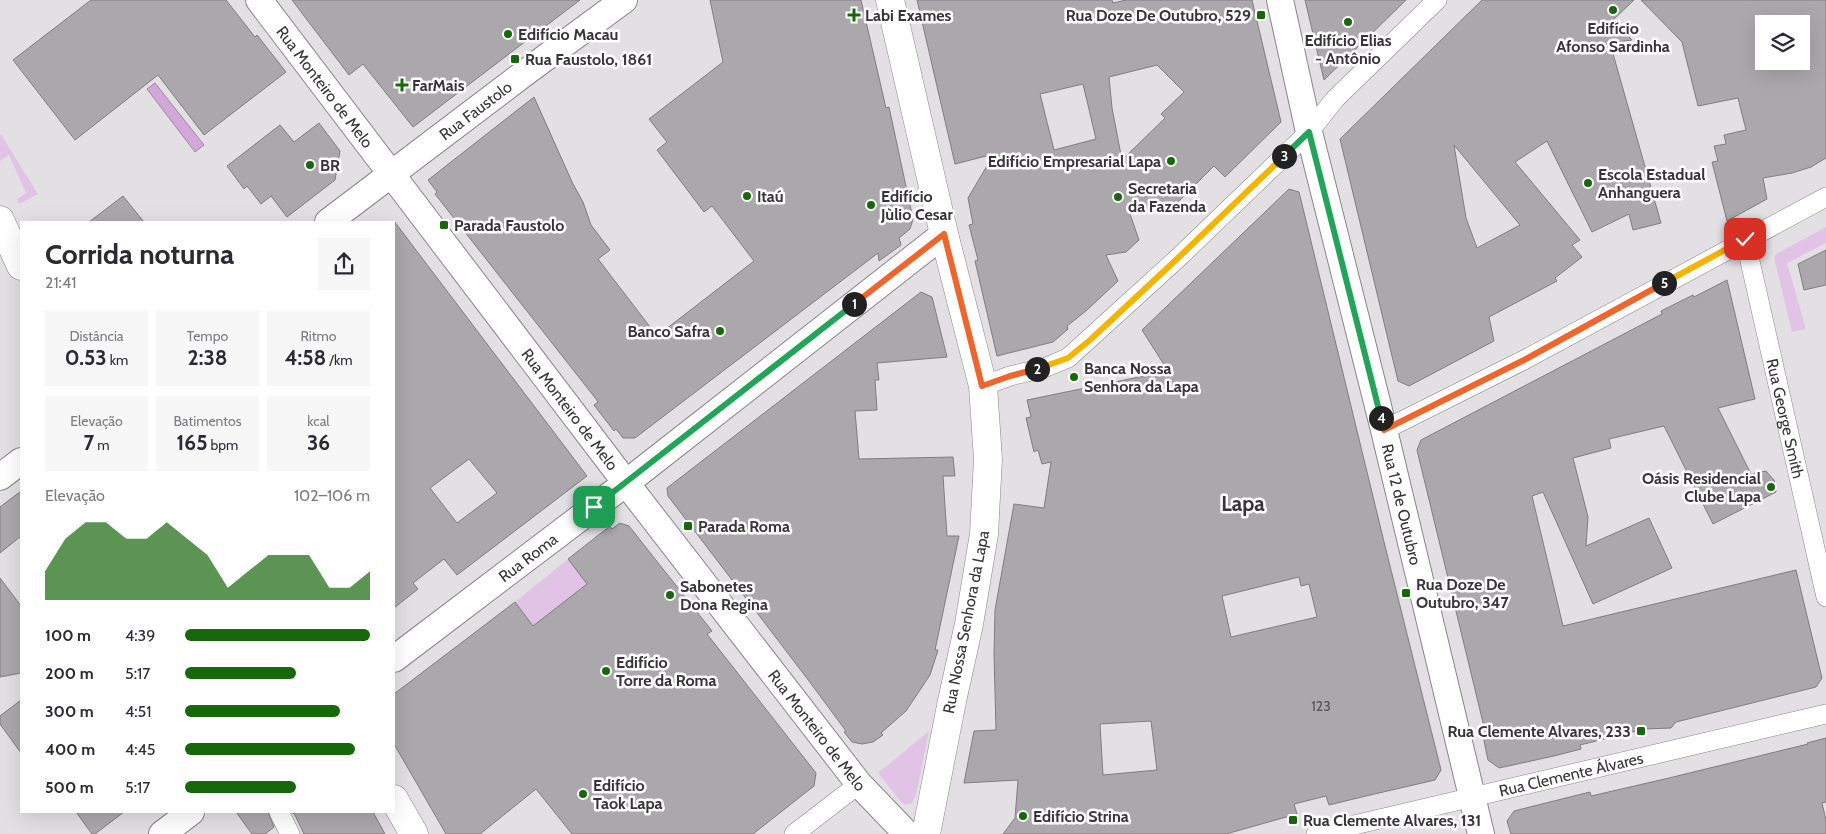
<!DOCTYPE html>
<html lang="pt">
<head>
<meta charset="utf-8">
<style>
  body { margin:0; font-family:Cabin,sans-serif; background:#f7f7f7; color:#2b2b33; height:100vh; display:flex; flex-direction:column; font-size:19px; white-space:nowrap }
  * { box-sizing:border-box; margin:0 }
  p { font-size:16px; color:#7c7c81 }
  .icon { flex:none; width:28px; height:28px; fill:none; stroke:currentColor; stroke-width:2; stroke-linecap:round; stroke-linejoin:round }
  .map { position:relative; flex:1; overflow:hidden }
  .panel { position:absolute; left:20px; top:221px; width:375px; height:592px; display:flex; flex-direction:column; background:#fff; border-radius:0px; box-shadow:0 5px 20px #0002 }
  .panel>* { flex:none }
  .fabs { position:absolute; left:1755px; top:15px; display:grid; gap:10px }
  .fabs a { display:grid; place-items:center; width:55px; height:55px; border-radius:0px; background:#fff; box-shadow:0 5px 20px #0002; font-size:25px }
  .pin { position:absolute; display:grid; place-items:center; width:42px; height:42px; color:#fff; margin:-21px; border-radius:10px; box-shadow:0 2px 8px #0006 }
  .km { position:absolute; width:25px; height:25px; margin:-12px; border-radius:50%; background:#222; color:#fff; font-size:14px; line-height:25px; text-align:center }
  .round { display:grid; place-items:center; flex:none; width:52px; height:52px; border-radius:0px; background:#f7f7f7 }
  .overview { display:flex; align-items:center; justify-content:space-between; height:85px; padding:0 25px }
  h1 { font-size:28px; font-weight:700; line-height:38px }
  .metrics { display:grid; grid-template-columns:repeat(3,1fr); gap:8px; height:85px; padding:5px 25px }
  .metrics div { display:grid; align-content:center; border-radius:0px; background:#f7f7f7; text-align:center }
  .metrics b { font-size:21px; font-weight:700 }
  .metrics small { font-size:14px; font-weight:400 }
  .metrics p { font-size:14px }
  .chart { height:140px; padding:10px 25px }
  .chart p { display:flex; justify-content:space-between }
  .chart svg { width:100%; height:90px; margin-top:5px; fill:#16680b; opacity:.7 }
  ul { padding:0 25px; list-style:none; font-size:16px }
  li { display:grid; grid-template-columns:80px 60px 1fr; align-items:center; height:38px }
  li i { height:12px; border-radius:6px; background:#16680b }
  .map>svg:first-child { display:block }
  .green { fill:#e1c4e5 }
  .water { fill:#d1a8d8; stroke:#a386a8 }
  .building { fill:#aba8ac; stroke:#7f7d80; fill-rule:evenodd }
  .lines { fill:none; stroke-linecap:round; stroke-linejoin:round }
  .street-casing { stroke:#898689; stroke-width:20 }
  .secondary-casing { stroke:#898689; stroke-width:28 }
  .primary-casing { stroke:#898689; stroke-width:29 }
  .street { stroke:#fff; stroke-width:19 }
  .secondary { stroke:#fff; stroke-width:26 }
  .primary { stroke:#fff; stroke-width:28 }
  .split-1-casing { stroke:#fff; stroke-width:10 }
  .split-2-casing { stroke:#fff; stroke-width:10 }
  .split-3-casing { stroke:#fff; stroke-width:10 }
  .split-4-casing { stroke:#fff; stroke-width:10 }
  .split-5-casing { stroke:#fff; stroke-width:10 }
  .split-6-casing { stroke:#fff; stroke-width:10 }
  .split-1 { stroke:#22a559; stroke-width:6 }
  .split-2 { stroke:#f0652b; stroke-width:6 }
  .split-3 { stroke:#f5b400; stroke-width:6 }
  .split-4 { stroke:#22a559; stroke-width:6 }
  .split-5 { stroke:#f0652b; stroke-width:6 }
  .split-6 { stroke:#f5b400; stroke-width:6 }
  .poi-dot { fill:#16680b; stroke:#fff; stroke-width:2 }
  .labels { text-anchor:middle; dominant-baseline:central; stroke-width:5; stroke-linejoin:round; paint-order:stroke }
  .number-label { font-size:14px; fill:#545254 }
  .poi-label { font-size:16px; font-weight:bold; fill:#373537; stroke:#fff; text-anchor:start }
  .street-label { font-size:16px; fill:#373537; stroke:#fff }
  .district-label { font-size:21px; font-weight:bold; fill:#373537; stroke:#fff }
</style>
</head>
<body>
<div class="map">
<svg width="1826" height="834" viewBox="0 0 1826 834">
  <rect width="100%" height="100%" fill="#e3e0e4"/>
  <path class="green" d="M0 133 38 194 19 204 17 199 26 193 9 155 0 161Z
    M1826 227V243L1787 263 1806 329 1792 332 1774 258 1776 254Z
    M568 559 587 584 533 626 515 602Z
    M929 731 916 795 912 803 906 805 901 802 878 773Z"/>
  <path class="water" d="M155 83 204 145 195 152 147 89Z"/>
  <path class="building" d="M91 0H226L255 37 257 35 286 72 204 135 158 75 75 140 13 60Z
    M292 0H580L413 127 363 64 349 75Z
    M710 0H861L886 108 889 107 913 219 910 229 899 238 901 245 879 261 878 253 635 438H623L616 429 614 431 594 405 598 402 596 399 435 194 437 192 428 180 534 97 573 184 583 202 591 225 610 250 598 259 657 336 754 261 712 206 704 212 657 150 667 142 649 119 723 62Z
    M917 0H1112L1113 3 1126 0H1252L1281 122 1225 177 1214 166 1176 204 1130 214 1139 240 1126 252 1106 255 1118 281 1087 310 1067 326 1068 329 1053 342 997 356 975 261 978 260 969 225 973 224 968 198 994 154 955 164ZM1157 65 1184 92 1161 114 1165 118 1122 160 1112 108 1109 77ZM1083 84 1096 139 1054 150 1040 94Z
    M1305 0H1406L1324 80Z
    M1482 0H1634L1613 20 1632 40 1610 43 1661 223 1633 230 1629 214 1592 232 1547 141 1515 162 1580 240 1572 245 1582 257 1555 278 1557 281 1489 317 1494 341 1409 386 1398 381 1340 139ZM1454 145 1520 225 1477 248 1466 218Z
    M1641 0H1826V158L1811 167 1792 173 1763 178 1767 199 1727 221 1712 162 1718 161 1714 146 1726 144 1724 135 1746 130 1738 98 1698 106 1682 42ZM1782 17 1789 24H1801V61H1764V24H1776Z
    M319 123 340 151 335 180 287 217 271 196 261 204 247 186 244 189 227 166 280 125 294 142Z
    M1289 189 1299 192 1385 546 1441 770 1435 780 1366 796 1329 805 1326 796 1294 804 1297 814 1226 834H1003L1015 818 1018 780 964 783 974 731 996 730 994 654 995 610 1014 504 1044 508 1051 462 1042 464 1038 450 1034 452 1026 418 1031 417 1027 400 1168 371 1142 330ZM1299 577 1301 586 1309 584 1317 617 1231 637 1222 596ZM1151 721 1157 770 1103 775 1100 724Z
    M123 196 144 222H89Z
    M394 221 587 476 457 575 444 559 413 583 418 589 394 608ZM469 459 497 493 457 523 430 488Z
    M1826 250V285L1804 290 1798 264Z
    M1727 280 1755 399 1718 408 1751 474 1766 471 1774 480 1776 492 1713 524 1664 426 1609 439 1611 448 1573 458 1588 517 1586 546 1649 518 1672 568 1593 604 1543 492 1532 496 1563 626 1796 570 1822 678 1816 687 1676 722 1671 728 1645 729 1580 745 1581 749 1554 756 1499 768 1488 760 1483 736 1486 735 1417 450 1421 440 1662 314 1661 311 1693 295 1694 297Z
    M921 292 932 297 947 357 877 363 879 380H875L877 410 855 411 859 459 953 457 955 476H943L947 536H959L935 650H938L930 675 906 711 881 733 883 735 873 742 862 744 852 742 844 732 846 731 809 681 668 496 667 488Z
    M21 491V536L0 553V507Z
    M620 523 629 526 712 631 707 634 816 773 814 786 753 834H572L536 789 480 834H446L394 744V694L515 602 533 626 587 584 568 559 610 526 612 529Z
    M0 578 21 606V673L0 677Z
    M21 700V753L0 724V716Z
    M1826 738V802L1822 803 1826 820V834H1511L1507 821 1514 811 1590 792 1591 796 1669 778 1808 744 1807 743Z
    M76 812H124L95 834H92Z
    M236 812H268L274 827 265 834H252Z
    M292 812H373L385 834H304L294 813 293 814Z"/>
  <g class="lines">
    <g class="street-casing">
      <g id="street">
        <path id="s1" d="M1745 239 1826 597"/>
        <path d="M983 386 1010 376 1044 368 1068 358 1178 258 1309 132 1335 99 1437 0"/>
        <path d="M1384 430 1524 360 1826 197"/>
        <path d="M279 812 290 834"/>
        <path d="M794 834 859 784"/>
        <path id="s2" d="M1316 834 1826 714"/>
      </g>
    </g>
    <g class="secondary-casing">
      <g id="secondary">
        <path id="s3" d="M259 0 626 483 859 784 907 834"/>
        <path id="s4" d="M1280 0 1309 132 1384 430 1481 834"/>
        <path id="s5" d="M328 222 526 72 624 0"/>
        <path d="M0 477 21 461"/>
        <path id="s6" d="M394 659 626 483 944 234"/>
        <path d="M162 834 191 812"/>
      </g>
    </g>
    <g class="primary-casing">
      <path id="primary" d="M890 0 944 234 983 386 988 459 984 534 969 624 952 701 926 834
        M0 220 21 266
        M394 799 414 834"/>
    </g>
    <use href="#street" class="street"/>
    <use href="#secondary" class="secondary"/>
    <use href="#primary" class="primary"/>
  </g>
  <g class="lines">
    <g class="split-1-casing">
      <path id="split-1" d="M594 507 854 304"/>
    </g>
    <g class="split-2-casing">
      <path id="split-2" d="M854 304 944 234 982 386 1010 376 1037 369"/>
    </g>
    <g class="split-3-casing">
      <path id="split-3" d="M1037 369 1068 358 1090 340 1178 258 1284 156"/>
    </g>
    <g class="split-4-casing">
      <path id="split-4" d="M1284 156 1309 132 1381 418"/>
    </g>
    <g class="split-5-casing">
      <path id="split-5" d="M1381 418 1384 430 1524 360 1664 283"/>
    </g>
    <g class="split-6-casing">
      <path id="split-6" d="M1664 283 1745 239"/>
    </g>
    <use href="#split-1" class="split-1"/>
    <use href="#split-2" class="split-2"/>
    <use href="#split-3" class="split-3"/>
    <use href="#split-4" class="split-4"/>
    <use href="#split-5" class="split-5"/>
    <use href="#split-6" class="split-6"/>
  </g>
  <g class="poi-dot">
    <circle cx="1613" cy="10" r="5"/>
    <path d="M851.5 7.5h5v5h5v5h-5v5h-5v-5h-5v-5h5z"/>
    <rect x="1256" y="10" width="10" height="10" rx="2.5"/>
    <circle cx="1348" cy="22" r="5"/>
    <circle cx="508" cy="34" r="5"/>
    <rect x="510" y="54" width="10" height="10" rx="2.5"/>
    <path d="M399.5 77.5h5v5h5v5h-5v5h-5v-5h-5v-5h5z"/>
    <circle cx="1171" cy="161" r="5"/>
    <circle cx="310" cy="165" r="5"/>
    <circle cx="1588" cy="183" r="5"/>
    <circle cx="747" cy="196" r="5"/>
    <circle cx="1118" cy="197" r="5"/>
    <circle cx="871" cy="205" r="5"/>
    <rect x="439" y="220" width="10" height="10" rx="2.5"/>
    <circle cx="720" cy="331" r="5"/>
    <circle cx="1074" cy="377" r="5"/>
    <circle cx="1771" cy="487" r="5"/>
    <rect x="683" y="521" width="10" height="10" rx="2.5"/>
    <rect x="1401" y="588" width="10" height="10" rx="2.5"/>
    <circle cx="670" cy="595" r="5"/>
    <circle cx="606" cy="671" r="5"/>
    <rect x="1636" y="726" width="10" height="10" rx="2.5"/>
    <circle cx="583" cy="794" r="5"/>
    <circle cx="1023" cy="816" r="5"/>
    <rect x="1288" y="815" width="10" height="10" rx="2.5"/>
  </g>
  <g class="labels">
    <g class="number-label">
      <text x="1321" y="706">123</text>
    </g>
    <g class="poi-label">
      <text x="865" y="15">Labi Exames</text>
      <text x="1251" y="15" text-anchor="end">Rua Doze De Outubro, 529</text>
      <text x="1613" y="28" text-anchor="middle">Edifício<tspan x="1613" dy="18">Afonso Sardinha</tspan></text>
      <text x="518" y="34">Edifício Macau</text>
      <text x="1348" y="40" text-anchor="middle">Edifício Elias<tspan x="1348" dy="18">- Antônio</tspan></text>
      <text x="525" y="59">Rua Faustolo, 1861</text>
      <text x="412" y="85">FarMais</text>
      <text x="1161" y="161" text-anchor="end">Edifício Empresarial Lapa</text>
      <text x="320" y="165">BR</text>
      <text x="1598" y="174">Escola Estadual<tspan x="1598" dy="18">Anhanguera</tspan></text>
      <text x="1128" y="188">Secretaria<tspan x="1128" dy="18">da Fazenda</tspan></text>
      <text x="757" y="196">Itaú</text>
      <text x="881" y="196">Edifício<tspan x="881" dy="18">Jùlio Cesar</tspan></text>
      <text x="454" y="225">Parada Faustolo</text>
      <text x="710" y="331" text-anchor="end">Banco Safra</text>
      <text x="1084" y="368">Banca Nossa<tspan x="1084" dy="18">Senhora da Lapa</tspan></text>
      <text x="1761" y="478" text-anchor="end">Oásis Residencial<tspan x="1761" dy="18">Clube Lapa</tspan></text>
      <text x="698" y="526">Parada Roma</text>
      <text x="1416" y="584">Rua Doze De<tspan x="1416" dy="18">Outubro, 347</tspan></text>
      <text x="680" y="586">Sabonetes<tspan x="680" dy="18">Dona Regina</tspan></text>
      <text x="616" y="662">Edifício<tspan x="616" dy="18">Torre da Roma</tspan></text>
      <text x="1631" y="731" text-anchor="end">Rua Clemente Alvares, 233</text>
      <text x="593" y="785">Edifício<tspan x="593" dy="18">Taok Lapa</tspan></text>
      <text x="1033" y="816">Edifício Strina</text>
      <text x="1303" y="820">Rua Clemente Alvares, 131</text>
    </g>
    <g class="street-label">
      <text stroke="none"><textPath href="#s3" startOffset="109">Rua Monteiro de Melo</textPath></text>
      <text stroke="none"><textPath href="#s5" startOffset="185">Rua Faustolo</textPath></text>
      <text stroke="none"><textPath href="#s3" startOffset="514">Rua Monteiro de Melo</textPath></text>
      <text stroke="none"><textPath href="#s1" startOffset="184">Rua George Smith</textPath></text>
      <text stroke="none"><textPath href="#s4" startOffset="519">Rua 12 de Outubro</textPath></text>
      <text stroke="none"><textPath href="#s6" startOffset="168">Rua Roma</textPath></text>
      <text transform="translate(966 622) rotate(-79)">Rua Nossa Senhora da Lapa</text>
      <text stroke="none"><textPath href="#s3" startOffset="919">Rua Monteiro de Melo</textPath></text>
      <text stroke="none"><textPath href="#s2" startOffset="262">Rua Clemente Álvares</textPath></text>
    </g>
    <g class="district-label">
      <text x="1243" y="503">Lapa</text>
    </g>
  </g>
</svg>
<div class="fabs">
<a><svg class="icon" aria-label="layers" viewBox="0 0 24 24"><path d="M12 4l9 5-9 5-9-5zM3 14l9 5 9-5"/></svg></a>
</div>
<div class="pin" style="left:594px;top:507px;background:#1e9e55"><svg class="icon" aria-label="arrive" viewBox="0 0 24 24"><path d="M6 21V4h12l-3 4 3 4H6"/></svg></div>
<div class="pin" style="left:1745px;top:239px;background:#d93025"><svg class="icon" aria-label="check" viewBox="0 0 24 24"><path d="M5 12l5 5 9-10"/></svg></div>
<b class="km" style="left:854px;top:304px">1</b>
<b class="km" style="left:1037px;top:369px">2</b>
<b class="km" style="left:1284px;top:156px">3</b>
<b class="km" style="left:1381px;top:418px">4</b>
<b class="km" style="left:1664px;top:283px">5</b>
<section class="panel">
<div class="overview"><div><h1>Corrida noturna</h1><p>21:41</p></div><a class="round"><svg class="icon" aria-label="share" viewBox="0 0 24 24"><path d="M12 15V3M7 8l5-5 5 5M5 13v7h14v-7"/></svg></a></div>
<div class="metrics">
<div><p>Distância</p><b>0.53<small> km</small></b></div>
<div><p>Tempo</p><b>2:38</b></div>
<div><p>Ritmo</p><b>4:58<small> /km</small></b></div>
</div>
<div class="metrics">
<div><p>Elevação</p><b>7<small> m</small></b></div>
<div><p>Batimentos</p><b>165<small> bpm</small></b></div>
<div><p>kcal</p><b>36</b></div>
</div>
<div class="chart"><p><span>Elevação</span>102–106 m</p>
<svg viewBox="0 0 160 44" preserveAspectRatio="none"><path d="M0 44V30L10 14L20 6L30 6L40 14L50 14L60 6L70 14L80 22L90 38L100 30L110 22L120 22L130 22L140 38L150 38L160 30V44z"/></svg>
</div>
<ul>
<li><b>100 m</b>4:39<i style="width:100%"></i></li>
<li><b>200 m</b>5:17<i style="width:60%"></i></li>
<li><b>300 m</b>4:51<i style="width:84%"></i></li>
<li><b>400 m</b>4:45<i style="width:92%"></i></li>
<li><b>500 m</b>5:17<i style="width:60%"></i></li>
</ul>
</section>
</div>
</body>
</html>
